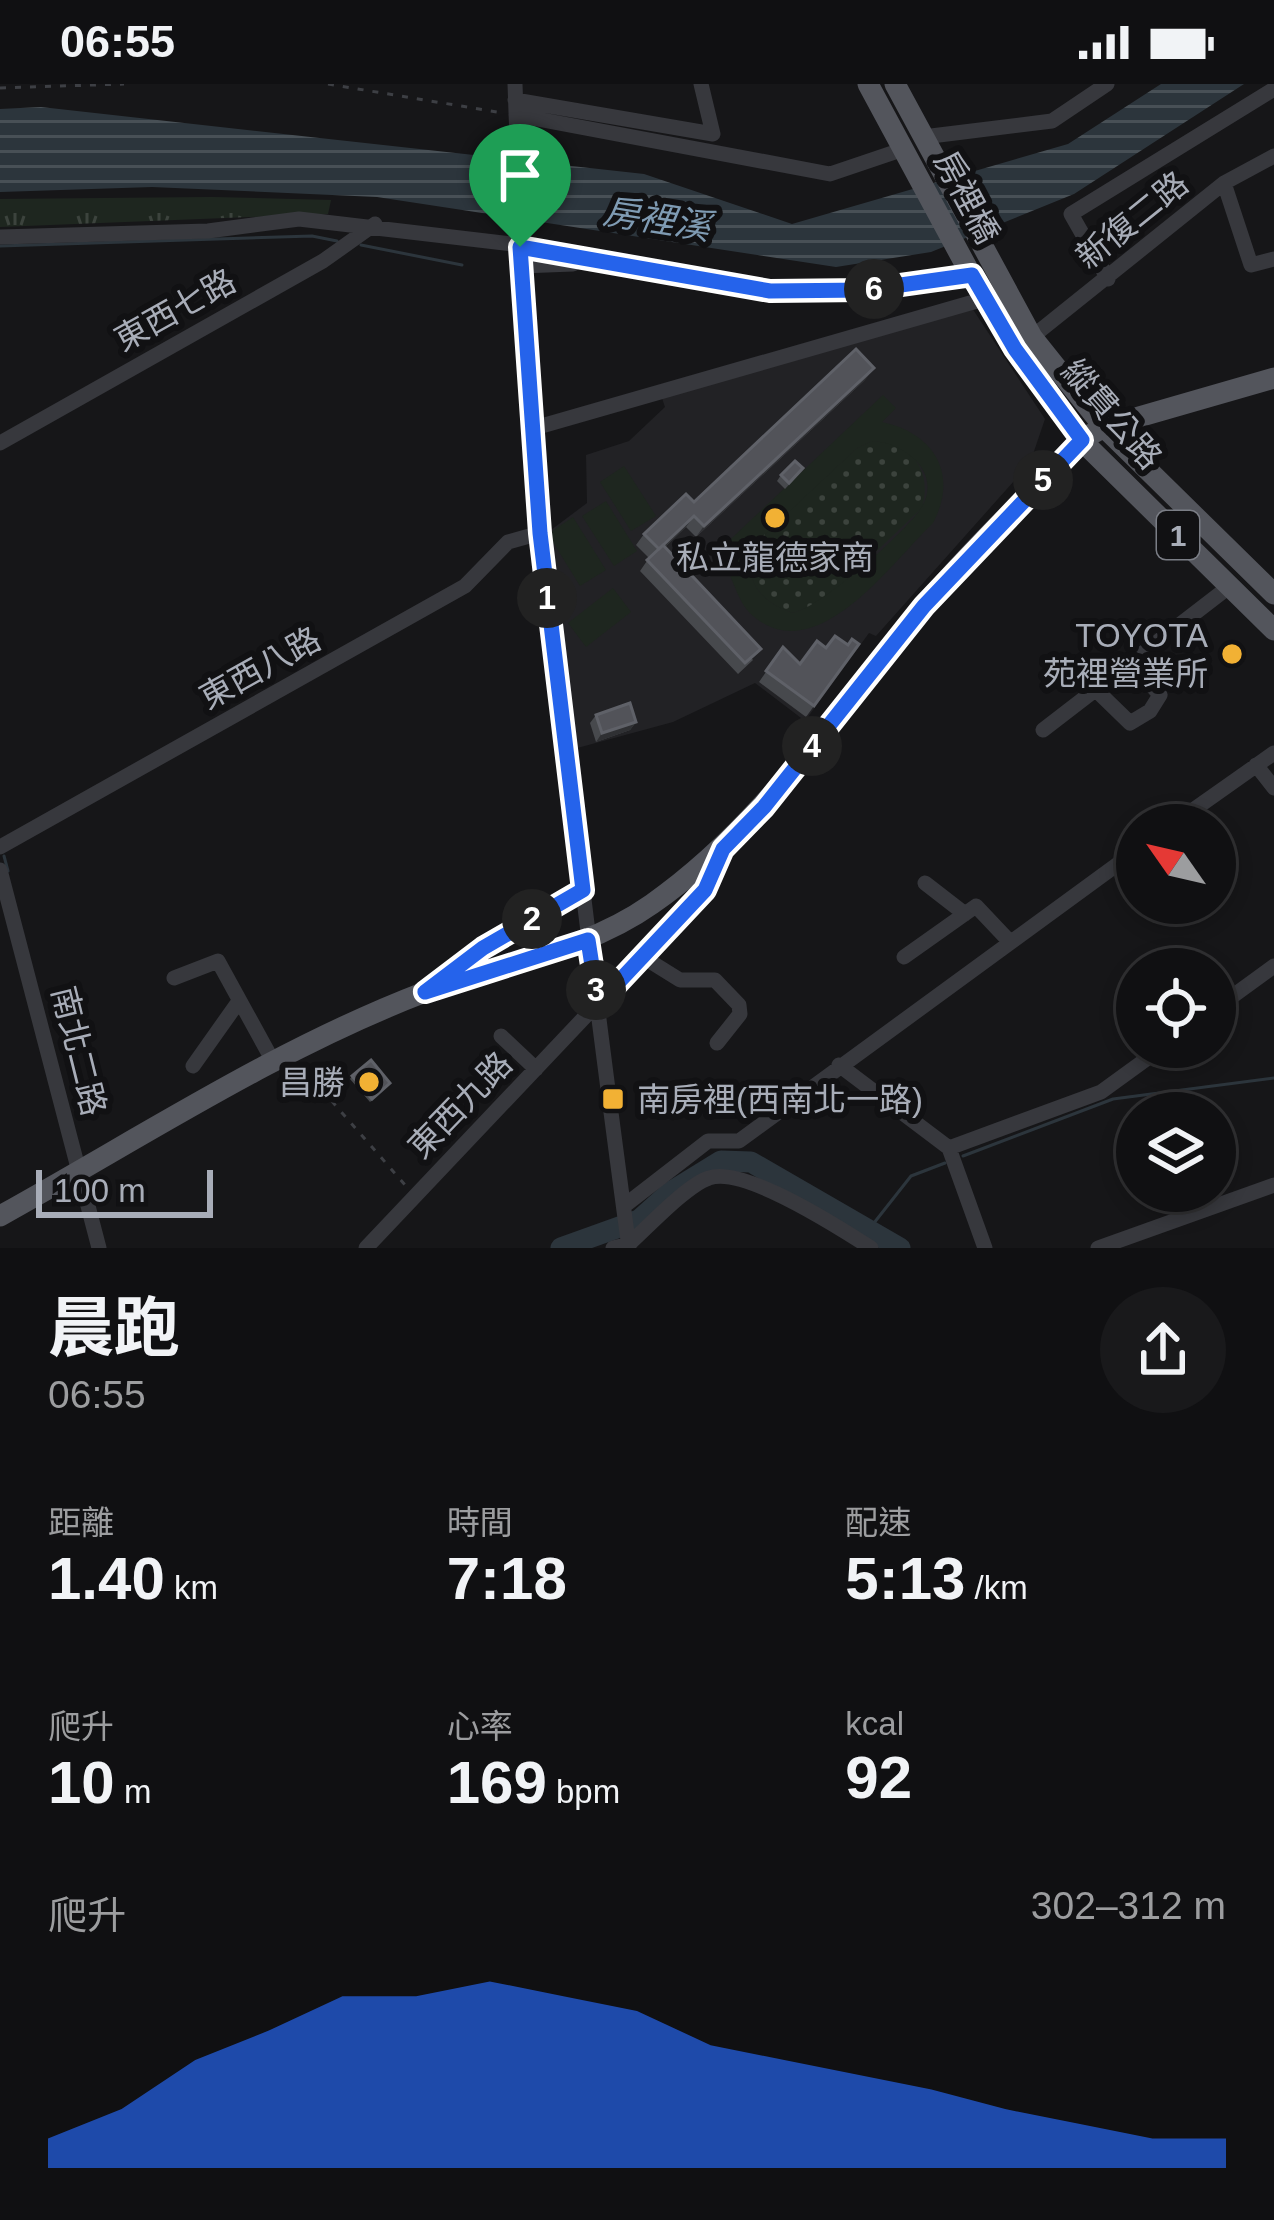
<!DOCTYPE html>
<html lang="zh-TW">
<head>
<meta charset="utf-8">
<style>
  body { margin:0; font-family:Helvetica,"Noto Sans TC",sans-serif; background:#19191b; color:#f1f3f6; height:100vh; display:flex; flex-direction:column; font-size:45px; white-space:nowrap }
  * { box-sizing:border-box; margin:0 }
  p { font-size:39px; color:#9c9d9f }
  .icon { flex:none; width:66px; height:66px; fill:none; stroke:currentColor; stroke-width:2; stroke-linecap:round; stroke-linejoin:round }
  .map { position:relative; height:1164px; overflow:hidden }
  .details { display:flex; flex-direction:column; background:#101012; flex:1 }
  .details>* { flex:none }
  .needle { width:78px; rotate:304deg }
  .fabs { position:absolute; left:1116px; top:720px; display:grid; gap:24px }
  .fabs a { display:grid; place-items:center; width:120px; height:120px; border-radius:50%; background:#101012; box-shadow:0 6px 18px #0003,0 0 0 3px #303032; font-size:60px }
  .scale { position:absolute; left:36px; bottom:30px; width:177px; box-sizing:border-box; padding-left:12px; border:6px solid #a8adb8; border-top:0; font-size:33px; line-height:42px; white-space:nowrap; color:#a8adb8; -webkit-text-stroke:9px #111113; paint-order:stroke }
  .pin { position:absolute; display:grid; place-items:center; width:102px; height:102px; color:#fff; margin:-123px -51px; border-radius:50% 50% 50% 0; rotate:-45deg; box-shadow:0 0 12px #0007 }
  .pin .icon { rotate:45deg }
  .km { position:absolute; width:60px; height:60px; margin:-30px; border-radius:50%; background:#222; color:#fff; font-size:33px; line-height:60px; text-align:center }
  .round { display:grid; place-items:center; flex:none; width:126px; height:126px; border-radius:63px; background:#19191b }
  .overview { display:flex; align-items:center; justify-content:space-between; height:204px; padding:0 48px }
  h1 { font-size:66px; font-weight:700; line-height:90px }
  .figures { display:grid; grid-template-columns:repeat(3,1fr); gap:18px; height:204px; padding:12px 48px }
  .figures div { display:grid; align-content:center }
  .figures b { font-size:60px; font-weight:700 }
  .figures small { font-size:33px; font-weight:400 }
  .figures p { font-size:33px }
  .chart { height:336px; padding:24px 48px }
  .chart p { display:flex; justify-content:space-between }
  .chart svg { width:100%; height:216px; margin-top:12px; fill:#2563eb; opacity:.7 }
  .status { display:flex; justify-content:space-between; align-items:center; height:84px; padding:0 60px; background:#101012; direction:ltr }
  .status svg { height:33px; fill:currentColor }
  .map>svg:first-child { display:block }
  .built { fill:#222225 }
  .grass { fill:url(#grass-dots) }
  .park { fill:url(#park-tufts) }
  .pitch { fill:#1e261f; fill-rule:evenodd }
  .water { fill:url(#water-rules) }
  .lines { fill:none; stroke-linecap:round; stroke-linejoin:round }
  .stream { stroke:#2c353c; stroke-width:3 }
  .river { stroke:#2c353c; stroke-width:21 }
  .path { stroke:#3d3f44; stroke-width:3; stroke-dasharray:6 9; stroke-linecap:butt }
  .minor { stroke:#37383d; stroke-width:15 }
  .major { stroke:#53555c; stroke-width:21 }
  .wall { fill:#47494d }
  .shaded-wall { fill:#2f3033 }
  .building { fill:#525359; stroke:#5f6168; stroke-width:3 }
  .route-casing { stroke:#fff; stroke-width:24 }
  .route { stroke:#2563eb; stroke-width:15 }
  .poi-dot { fill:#f2b134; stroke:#111113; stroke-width:4.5 }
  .labels { text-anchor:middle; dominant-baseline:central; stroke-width:12; stroke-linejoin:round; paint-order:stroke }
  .shield { fill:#111113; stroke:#7b7e86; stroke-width:3 }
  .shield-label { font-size:30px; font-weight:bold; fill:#a8adb8 }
  .street-label { font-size:33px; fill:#a8adb8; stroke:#111113 }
  .poi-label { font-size:33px; fill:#a8adb8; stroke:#111113; text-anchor:end }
  .water-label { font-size:36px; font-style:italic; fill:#7f9bb3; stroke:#111113 }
</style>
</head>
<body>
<div class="status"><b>06:55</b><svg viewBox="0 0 49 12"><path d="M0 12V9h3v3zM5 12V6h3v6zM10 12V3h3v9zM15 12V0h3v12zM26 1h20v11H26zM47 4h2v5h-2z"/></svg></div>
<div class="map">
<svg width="1274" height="1164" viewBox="0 0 1274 1164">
  <defs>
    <pattern id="grass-dots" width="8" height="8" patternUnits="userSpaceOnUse" patternTransform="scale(3)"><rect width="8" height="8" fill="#1e261f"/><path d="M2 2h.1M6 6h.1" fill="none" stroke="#3c433d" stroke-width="1.8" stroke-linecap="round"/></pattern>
    <pattern id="park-tufts" width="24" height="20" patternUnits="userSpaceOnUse" patternTransform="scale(3)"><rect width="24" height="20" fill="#1e261f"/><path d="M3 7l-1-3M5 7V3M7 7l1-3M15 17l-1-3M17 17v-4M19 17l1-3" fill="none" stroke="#3c433d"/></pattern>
    <pattern id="water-rules" width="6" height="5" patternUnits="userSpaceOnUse" patternTransform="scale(3)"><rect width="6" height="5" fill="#2c353c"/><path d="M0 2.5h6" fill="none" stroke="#485056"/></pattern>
  </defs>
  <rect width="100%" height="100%" fill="#161618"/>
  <path class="built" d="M972 224 1045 335 1030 379 876 552 869 549 805 637 755 599 673 638 570 666 547 449 587 419 586 371 629 357 665 323 662 314Z"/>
  <path class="grass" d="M871 357C910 357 933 385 922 424L823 518 793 529C756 517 738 489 761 453L856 365Z"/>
  <path class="park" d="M212 113 331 116 328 130 0 143V115Z"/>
  <path class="pitch" d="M883 311 896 324 882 338C934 349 959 390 933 439 891 479 817 586 753 532 733 514 735 488 715 470ZM871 357C902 357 944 388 921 424 905 449 821 523 793 529 756 517 738 489 761 454L856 365Z
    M624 382 656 432 631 447 600 398Z
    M606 417 637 467 614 482 582 432Z
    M573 433 606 486 580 502 548 450Z
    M613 504 631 528 586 563 568 539Z"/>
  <path class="water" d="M1161 0H1244L1074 110 931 168 836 183 377 113 152 103 0 108V25L41 23 644 90 792 140 1068 60Z"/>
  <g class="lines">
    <path class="stream" d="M361 161 462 181
      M0 162 312 152 337 157
      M4 772 8 787
      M963 1072 1113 1015 1274 994
      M870 1144 911 1092 945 1079"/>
    <path class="river" d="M561 1164 639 1136 669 1109 721 1077 751 1078 900 1164"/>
    <path class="path" d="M328 0 503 29
      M0 4 124 0
      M302 983 406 1102"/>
    <path class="minor" d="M515 0C528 391 577 777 629 1164
      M515 16 713 50 701 0
      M516 31 830 90 904 65
      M923 53 1052 37 1107 0
      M1224 99 1251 181 1274 175
      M0 153 208 147 299 135 555 165 770 207 865 206 972 192
      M521 182 573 180
      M1108 195 1071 130 1274 5
      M1032 253 1224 99 1274 72
      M531 345 984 215
      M0 359 323 177 375 140
      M1095 605 1130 639 1150 627 1160 611 1131 578
      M1043 646 1230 502
      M1256 681 1274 704
      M1172 741 1274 669
      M0 763 465 502 508 458 540 449
      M0 786 99 1164
      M925 799 965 830
      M643 873 680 896H715L739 921 740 930 717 959
      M904 873 976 822 1010 858
      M174 894 218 877 274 979
      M437 899 483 864 582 806
      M1215 925 1274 882
      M501 952 536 985
      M839 981 949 1064 985 1164
      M193 982 239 917
      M949 1064 1101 1008 1163 963
      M624 1122 708 1057H739L1137 766
      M366 1164 705 806 722 767
      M613 1164 629 1160C648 1143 687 1101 709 1094 744 1082 840 1144 871 1164
      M1098 1164 1274 1101"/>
    <path class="major" d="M868 0 984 215 1081 356 1274 546
      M895 0 1032 253 1104 343 1274 510
      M0 1132C139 1055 276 965 425 908 501 879 584 868 652 820 762 743 835 630 920 527 969 467 1028 413 1081 356L1104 343 1274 294"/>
  </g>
  <path class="wall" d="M866 295 696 453 686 443 665 463 753 576 738 590 640 487 649 474 636 461 644 450 694 418Z
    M799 390 785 405 777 397 781 391Z
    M859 560 806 633 759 598 783 563 800 580 826 564Z
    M596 631 636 638 630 646 596 658 590 639Z
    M352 992 390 999 370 1018 350 995Z"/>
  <path class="shaded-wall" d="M874 284 866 295 696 453 704 442Z
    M694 432 686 443 651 476 659 465Z
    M636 638 630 646 596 658 602 649Z"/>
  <path class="building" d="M856 265 874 284 704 442 694 432 659 465 644 450 686 410 694 418Z
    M795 377 803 384 789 399 781 391Z
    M663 461 761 565 745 579 647 476Z
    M835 552 848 561 852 555 859 560 814 622 766 587 783 563 800 580 817 557 826 564Z
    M630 619 636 638 602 649 596 631Z
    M371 976 390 999 372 1015 352 992Z"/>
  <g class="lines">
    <g class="route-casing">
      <path id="route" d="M520 163 770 207 865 206 972 191 1015 265 1082 356 924 522 764 723 723 765 705 806 598 920 588 856 425 908 483 864 583 806 540 449Z"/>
    </g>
    <use href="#route" class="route"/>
  </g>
  <g class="poi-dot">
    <circle cx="775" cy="434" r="12"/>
    <circle cx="1232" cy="570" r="12"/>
    <circle cx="369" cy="998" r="12"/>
    <rect x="601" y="1003" width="24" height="24" rx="6"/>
  </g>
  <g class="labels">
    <rect class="shield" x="1157" y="427" width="42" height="48" rx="9"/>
    <g class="shield-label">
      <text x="1178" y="451">1</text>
    </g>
    <g class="street-label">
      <text transform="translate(967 113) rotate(62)">房裡橋</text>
      <text transform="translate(1132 136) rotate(-39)">新復二路</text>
      <text transform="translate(175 226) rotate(-29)">東西七路</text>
      <text transform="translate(1112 330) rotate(49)">縱貫公路</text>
      <text transform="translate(260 584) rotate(-29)">東西八路</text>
      <text transform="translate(79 967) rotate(76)">南北二路</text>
      <text transform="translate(460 1021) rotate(-46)">東西九路</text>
    </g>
    <g class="poi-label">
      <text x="775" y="473" text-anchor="middle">私立龍德家商</text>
      <text x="1208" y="551">TOYOTA<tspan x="1208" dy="38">苑裡營業所</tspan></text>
      <text x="345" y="998">昌勝</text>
      <text x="637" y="1015" text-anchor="start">南房裡(西南北一路)</text>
    </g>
    <g class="water-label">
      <text transform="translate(657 135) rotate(9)">房裡溪</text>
    </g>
  </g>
</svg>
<div class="fabs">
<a><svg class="needle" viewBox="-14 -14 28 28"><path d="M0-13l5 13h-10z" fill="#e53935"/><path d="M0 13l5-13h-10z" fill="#9c9d9f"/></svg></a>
<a><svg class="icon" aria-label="locate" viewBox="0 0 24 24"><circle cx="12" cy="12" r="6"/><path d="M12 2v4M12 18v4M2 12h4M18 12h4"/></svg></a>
<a><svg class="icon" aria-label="layers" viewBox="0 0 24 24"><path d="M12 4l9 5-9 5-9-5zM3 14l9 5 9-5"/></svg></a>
</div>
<div class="scale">100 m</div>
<div class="pin" style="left:520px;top:163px;background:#1e9e55"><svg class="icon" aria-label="arrive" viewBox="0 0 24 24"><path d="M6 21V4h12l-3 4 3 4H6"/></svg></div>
<b class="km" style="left:547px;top:514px">1</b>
<b class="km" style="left:532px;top:835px">2</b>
<b class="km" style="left:596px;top:906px">3</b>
<b class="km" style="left:812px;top:662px">4</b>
<b class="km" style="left:1043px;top:396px">5</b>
<b class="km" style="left:874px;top:205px">6</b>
</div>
<section class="details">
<div class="overview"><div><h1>晨跑</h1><p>06:55</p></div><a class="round"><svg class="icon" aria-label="share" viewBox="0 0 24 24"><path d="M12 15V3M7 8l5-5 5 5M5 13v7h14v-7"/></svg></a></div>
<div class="figures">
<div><p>距離</p><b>1.40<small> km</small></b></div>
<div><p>時間</p><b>7:18</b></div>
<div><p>配速</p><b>5:13<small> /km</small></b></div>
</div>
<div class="figures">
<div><p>爬升</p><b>10<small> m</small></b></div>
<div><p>心率</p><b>169<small> bpm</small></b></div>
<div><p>kcal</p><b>92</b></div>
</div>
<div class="chart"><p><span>爬升</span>302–312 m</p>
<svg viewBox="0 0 160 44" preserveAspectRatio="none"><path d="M0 44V38L10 32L20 22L30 16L40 9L50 9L60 6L70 9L80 12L90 19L100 22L110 25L120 28L130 32L140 35L150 38L160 38V44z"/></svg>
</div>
</section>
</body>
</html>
